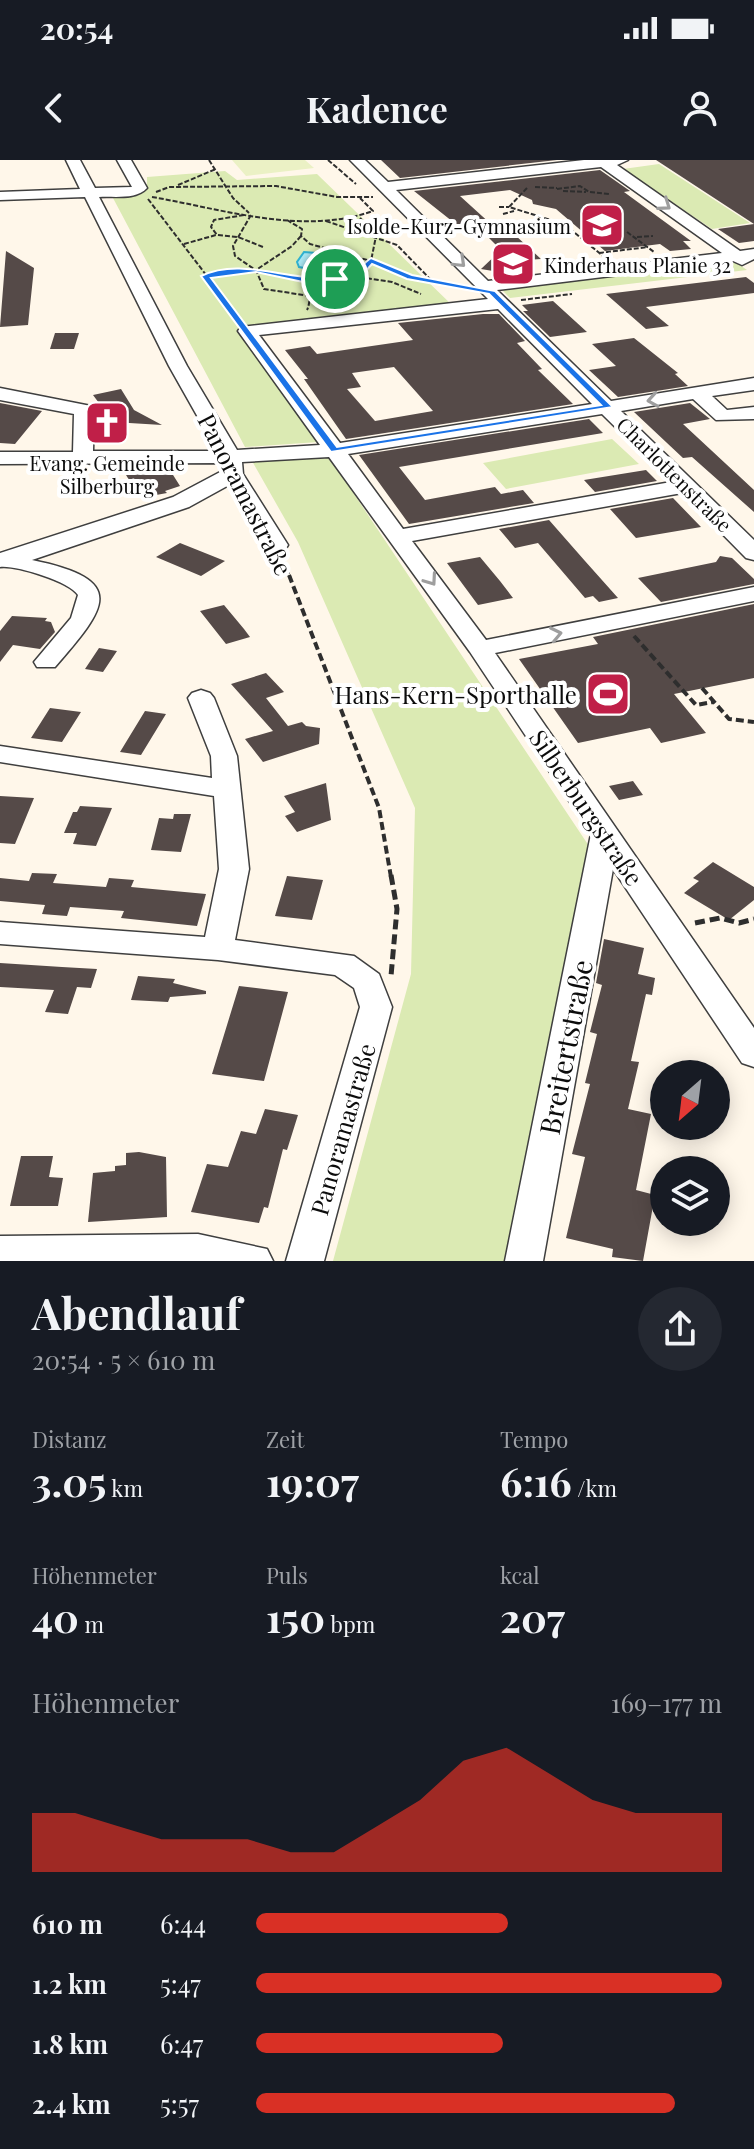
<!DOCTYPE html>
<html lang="de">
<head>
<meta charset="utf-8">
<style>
  body { margin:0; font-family:"Playfair Display",serif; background:#242831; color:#f1f3f6; height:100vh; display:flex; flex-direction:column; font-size:30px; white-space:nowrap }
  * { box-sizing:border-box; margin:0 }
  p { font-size:26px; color:#9ea1a6 }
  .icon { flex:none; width:44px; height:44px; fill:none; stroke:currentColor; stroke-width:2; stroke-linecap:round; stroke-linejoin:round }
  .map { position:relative; height:1101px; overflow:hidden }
  .panel { display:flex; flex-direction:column; background:#171b24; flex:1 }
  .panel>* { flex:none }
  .needle { width:52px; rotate:208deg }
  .fabs { position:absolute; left:650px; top:900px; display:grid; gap:16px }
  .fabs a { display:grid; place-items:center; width:80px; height:80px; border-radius:50%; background:#171b24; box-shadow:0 4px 20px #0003; font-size:40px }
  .pin { position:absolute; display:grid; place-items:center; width:68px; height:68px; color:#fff; margin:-34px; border:4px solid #fff; border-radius:50%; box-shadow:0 2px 8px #0007 }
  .round { display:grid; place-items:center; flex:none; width:84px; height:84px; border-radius:42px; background:#242831 }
  .head { display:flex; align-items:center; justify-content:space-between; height:136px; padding:0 32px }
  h1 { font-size:44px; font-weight:700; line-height:60px }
  .stats { display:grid; grid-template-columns:repeat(3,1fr); gap:12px; height:136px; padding:8px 32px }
  .stats div { display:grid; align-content:center }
  .stats b { font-size:40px; font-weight:700 }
  .stats small { font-size:22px; font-weight:400 }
  .stats p { font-size:22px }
  .chart { height:224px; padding:16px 32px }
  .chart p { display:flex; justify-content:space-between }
  .chart svg { width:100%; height:144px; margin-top:8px; fill:#d93025; opacity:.7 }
  ul { padding:0 32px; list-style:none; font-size:26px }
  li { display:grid; grid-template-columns:128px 96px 1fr; align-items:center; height:60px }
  li i { height:20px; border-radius:10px; background:#d93025 }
  .status { display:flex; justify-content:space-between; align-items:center; height:56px; padding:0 40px; background:#171b24; direction:ltr }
  .status svg { height:22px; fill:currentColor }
  header { display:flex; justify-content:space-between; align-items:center; height:104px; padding:0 32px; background:#171b24; font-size:36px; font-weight:700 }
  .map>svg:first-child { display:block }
  .green { fill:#dbeab3 }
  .pitch { fill:#ebf1c5 }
  .water { fill:#adecf8; stroke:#31b3d2; stroke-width:2 }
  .building { fill:#554a48; fill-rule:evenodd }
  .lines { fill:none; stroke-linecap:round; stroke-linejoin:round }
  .minor-casing { stroke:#3f3f3f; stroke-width:3 }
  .path-far3 { stroke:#2e2e2e; stroke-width:2; stroke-dasharray:5 2; stroke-linecap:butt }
  .path-far2 { stroke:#2e2e2e; stroke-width:3; stroke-dasharray:6 3; stroke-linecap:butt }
  .path-far1 { stroke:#2e2e2e; stroke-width:4; stroke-dasharray:8 4; stroke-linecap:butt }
  .path { stroke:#2e2e2e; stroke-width:5; stroke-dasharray:10 5; stroke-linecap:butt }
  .minor { fill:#fff; fill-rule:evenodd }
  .oneway { stroke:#9e9e9e }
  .route { fill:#1a73e8; stroke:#fff; stroke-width:2; fill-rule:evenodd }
  .labels { text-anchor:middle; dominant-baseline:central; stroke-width:8; stroke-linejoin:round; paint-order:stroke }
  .far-poi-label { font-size:20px; fill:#0c0c0c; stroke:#fff; text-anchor:end }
  .far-street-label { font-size:20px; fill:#0c0c0c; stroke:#fff }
  .street-label { font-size:24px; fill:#0c0c0c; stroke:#fff }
  .poi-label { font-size:24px; fill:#0c0c0c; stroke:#fff; text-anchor:end }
  .near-street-label { font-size:28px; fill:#0c0c0c; stroke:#fff }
</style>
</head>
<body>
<div class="status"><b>20:54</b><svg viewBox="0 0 49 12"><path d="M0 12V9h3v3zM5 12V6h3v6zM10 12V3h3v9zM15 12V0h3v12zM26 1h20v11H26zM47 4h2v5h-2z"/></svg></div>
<header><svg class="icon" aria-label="back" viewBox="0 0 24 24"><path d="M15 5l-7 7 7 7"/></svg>Kadence<svg class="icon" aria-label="person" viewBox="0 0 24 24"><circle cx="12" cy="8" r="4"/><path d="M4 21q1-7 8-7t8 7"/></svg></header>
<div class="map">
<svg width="754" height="1101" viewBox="0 0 754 1101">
  <rect width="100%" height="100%" fill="#fff7ea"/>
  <path class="green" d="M659 4 750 63 712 69 623 9Z
    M225 11 237 20 317 14 454 147 243 173 318 282 245 287 113 38 130 36 147 27V17Z
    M731 99 747 110 510 138 498 126Z
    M612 279 639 304 506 329 483 303Z
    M328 295 591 689 507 1101H333L411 814 415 648 298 382 252 301Z"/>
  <path class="pitch" d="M232 0H305L314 8 246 16Z"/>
  <path class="water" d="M304 92 342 95 355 106 351 112 338 114 299 107 297 102Z"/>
  <path class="building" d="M381 0H557L400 18Z
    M656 0H754V81L739 83 718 69 754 64Z
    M600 10 630 31 624 32 691 81H683L691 89 670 91 660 84 605 91 556 49 533 44 532 40 510 30 460 36 493 66 503 64 541 99 526 100 533 108 499 112 481 109 501 90 482 71 467 73 414 31Z
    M6 91 34 108 28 165 0 167Z
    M746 117 754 123V133L646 147 669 166 646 169 606 134Z
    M553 141 587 172 550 177 523 151H528L522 145Z
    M483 154H499L525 181 517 183 542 209 538 210 573 244 346 279 304 219H308L285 190 310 186 317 194 413 180 398 163ZM394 207 433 251 375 261 347 229 361 227 352 213Z
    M55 173H79L74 189H50Z
    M634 178 678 213 675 214 688 226 618 237 589 210 616 206 592 184Z
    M121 229 134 250 162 265 113 262 93 235Z
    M0 243 42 251 15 284 0 283Z
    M690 243 710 259 683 264 754 330V352L692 297 683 298 634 252Z
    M589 259 603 273 399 307 425 340 495 327 501 334 523 330 534 343 409 364 359 295Z
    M142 306 168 307 180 326 165 331 167 333 140 338 123 310Z
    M646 310 657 321 595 332 584 320Z
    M673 338 701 367 636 378 610 349Z
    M549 360 585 401 618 438 599 442 593 436 585 438 538 383 515 388 499 369Z
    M180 383 225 401 201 416 156 397Z
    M720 396 732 398 754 419V424L661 442 638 418 716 402Z
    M480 397 500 421 513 438 478 445 447 403Z
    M754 444V518L674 534 706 573 661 583 650 568 578 583 519 499 598 484 593 477Z
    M224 445 244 469 250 477 226 484 200 451Z
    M12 456 47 458 45 461 51 462 55 472 40 489 13 485 0 502V471Z
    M99 488 117 491 103 512 85 509Z
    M266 513 284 532 266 538 288 566 302 562 306 566 320 568 319 584 263 602 245 579 273 571 231 524Z
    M50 548 81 552 62 582 31 578Z
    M145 551 166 554 141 595 120 592Z
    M633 621 643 635 619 640 609 626Z
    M326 623 331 660 297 672 285 656 295 652 284 636Z
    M0 636 34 638 15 684 0 683Z
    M80 646 112 648 96 686 73 684 77 673H64L73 652H77Z
    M174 654H191L181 692 151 690 159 658 173 659Z
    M713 702 754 727V740L729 760 684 733 699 721 693 718Z
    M32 713 57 714 53 723 106 727 109 718 134 720 131 727 206 734 197 766 121 758 124 751 70 747 67 756 42 754 45 745 0 741V718L29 721Z
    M287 716 323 720 312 760 275 756Z
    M604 779 644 788 638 814 655 818 652 835 646 834 631 901 639 902 628 949 651 954 636 1030 655 1035 643 1101 612 1097 613 1089 566 1078 585 997 572 994 590 924 585 923 597 874 590 872 602 825 596 823Z
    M0 803 62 807 97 809 91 828 77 827 68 854 45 852 54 830 0 827Z
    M138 816 175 819 173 823 206 831V834L170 837 168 842 131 840Z
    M239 826 288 832 264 921 212 914Z
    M265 949 298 955 287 990 283 989 268 1048 264 1047 259 1063 191 1052 207 1004 228 1007 241 971 256 974Z
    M139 992 166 997 167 1057 88 1062 93 1013 115 1011V1006L126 1005V993Z
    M21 996H53L49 1017 63 1018 58 1046H10Z"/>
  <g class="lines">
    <g class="minor-casing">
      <path id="minor" d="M66 0H80L95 28 132 27 117 0H131L147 28C136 40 115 36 99 37L187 206 237 290 320 285 238 171 241 167 488 139 350 0H365L388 22 584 0H628L617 5 740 91 754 89V99L742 105 733 101 497 130 611 241 754 218V230L712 236 727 250 754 247V259L716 260 693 239 621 251 754 380V400L746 398 682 333 412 381 486 480 754 427V441L495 493 754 868V907L742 903 613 709 543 1101H505L591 674 470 492 329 297 242 302 243 314 288 385 285 390H269L229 325 189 347 32 400C129 420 107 447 55 507H37L34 502 71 458 78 435C69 421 15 405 0 407V393L173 337 222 311 221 303 0 304V292H73L74 254 0 240V228L91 246 94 250 93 291H217L169 206 85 37 0 40V32L80 29ZM601 7 722 93 488 121 396 30ZM498 149 592 244 340 283 259 175ZM602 254 671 322 403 369 348 294Z
        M201 530 210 533 214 538 237 596 249 709 235 780 354 796 379 814 392 847 324 1101H286L360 847 354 828 335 815 218 800 0 784V762L205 777 219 709 214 636 0 602V586L212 618 211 596 188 538 192 533Z
        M198 1074 267 1089 273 1101H0V1076Z"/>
    </g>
    <path class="path-far3" d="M209 0 233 38 249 53
      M328 0 356 24
      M178 25 216 9
      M535 27 557 28
      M527 28 509 47 564 64 603 96
      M557 29 580 26 589 32 609 34
      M563 31 586 32
      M156 32 169 27 276 26 337 37H373
      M152 37C223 49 302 76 373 51L360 38
      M148 39 239 158
      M499 47H509
      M503 54 514 51
      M244 55 214 60 211 67 217 75 238 77 263 87
      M251 55 233 86 235 96 254 109
      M360 58 376 76 371 101 410 117 462 128
      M287 60 302 69 301 76 310 84 371 101C358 112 315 124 310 138 309 142 309 146 307 150
      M326 61 397 85 433 122
      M627 72 654 92
      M301 76 292 86 256 110 264 129 310 136
      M637 77 653 76
      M184 84 216 75
      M599 93 648 87
      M205 116 256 110 303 120 333 119
      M353 116 392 122 421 134
      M521 140 572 134"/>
    <path class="path-far2" d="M283 400 290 417"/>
    <path class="path-far1" d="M289 415 379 648 391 717
      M634 476 696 545 713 542
      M702 528 729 559 754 562"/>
    <path class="path" d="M391 715 397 749 391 816
      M695 763 720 758 739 763 754 759"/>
    <use href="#minor" class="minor"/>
  </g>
  <defs><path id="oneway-chevron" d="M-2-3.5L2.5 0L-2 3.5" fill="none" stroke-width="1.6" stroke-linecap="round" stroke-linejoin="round" transform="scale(2)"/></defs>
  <g class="oneway">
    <use href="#oneway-chevron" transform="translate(665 45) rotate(35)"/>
    <use href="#oneway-chevron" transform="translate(460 102) rotate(44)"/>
    <use href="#oneway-chevron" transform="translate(653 240) rotate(171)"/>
    <use href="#oneway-chevron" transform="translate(431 420) rotate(55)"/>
    <use href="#oneway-chevron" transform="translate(556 474) rotate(-12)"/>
  </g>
  <path class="route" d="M371 98 412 115 495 131 613 247 331 292 201 116C250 92 310 135 357 110 362 107 366 101 371 98ZM372 104 407 119 489 134 601 245 337 287 211 118 256 112 303 122 335 121 364 113Z"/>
  <defs>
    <g id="school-square" transform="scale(2.3)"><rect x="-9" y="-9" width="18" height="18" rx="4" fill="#c01f48" stroke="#fff"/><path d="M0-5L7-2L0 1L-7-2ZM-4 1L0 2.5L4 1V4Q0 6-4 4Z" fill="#fff"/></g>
    <g id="church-square" transform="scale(2.3)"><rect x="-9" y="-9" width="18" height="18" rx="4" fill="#c01f48" stroke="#fff"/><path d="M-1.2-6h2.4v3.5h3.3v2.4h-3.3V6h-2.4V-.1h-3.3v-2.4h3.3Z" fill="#fff"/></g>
    <g id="stadium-square" transform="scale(2.3)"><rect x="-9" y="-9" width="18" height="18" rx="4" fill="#c01f48" stroke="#fff"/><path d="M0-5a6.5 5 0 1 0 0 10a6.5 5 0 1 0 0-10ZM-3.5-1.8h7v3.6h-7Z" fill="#fff"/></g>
  </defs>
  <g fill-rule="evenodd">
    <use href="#school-square" x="602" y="65"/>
    <use href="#school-square" x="513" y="104"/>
    <use href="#church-square" x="107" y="263"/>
    <use href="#stadium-square" x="608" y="534"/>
  </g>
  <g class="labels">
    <g class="far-poi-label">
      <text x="571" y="65">Isolde-Kurz-Gymnasium</text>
      <text x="544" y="104" text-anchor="start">Kinderhaus Planie 32</text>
      <text x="107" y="302" text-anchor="middle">Evang. Gemeinde<tspan x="107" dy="23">Silberburg</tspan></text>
    </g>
    <g class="far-street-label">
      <text transform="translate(675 314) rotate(45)">Charlottenstraße</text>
    </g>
    <g class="street-label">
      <text transform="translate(246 334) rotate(63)">Panoramastraße</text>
      <text transform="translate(587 647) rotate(56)">Silberburgstraße</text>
      <text transform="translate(342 969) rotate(-74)">Panoramastraße</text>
    </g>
    <g class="poi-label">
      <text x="577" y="534">Hans-Kern-Sporthalle</text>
    </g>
    <g class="near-street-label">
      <text transform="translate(565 887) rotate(-79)">Breitertstraße</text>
    </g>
  </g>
</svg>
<div class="fabs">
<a><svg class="needle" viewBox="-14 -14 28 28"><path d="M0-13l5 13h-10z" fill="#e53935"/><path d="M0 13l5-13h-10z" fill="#9ea1a6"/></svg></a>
<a><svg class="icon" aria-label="layers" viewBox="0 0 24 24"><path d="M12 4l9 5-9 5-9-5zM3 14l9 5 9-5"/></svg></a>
</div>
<div class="pin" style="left:335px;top:119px;background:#1e9e55"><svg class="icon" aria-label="arrive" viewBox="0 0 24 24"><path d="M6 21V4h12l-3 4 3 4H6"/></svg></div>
</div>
<section class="panel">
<div class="head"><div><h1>Abendlauf</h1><p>20:54 · 5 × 610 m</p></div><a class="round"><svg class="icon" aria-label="share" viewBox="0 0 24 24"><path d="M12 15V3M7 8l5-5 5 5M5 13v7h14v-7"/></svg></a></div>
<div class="stats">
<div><p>Distanz</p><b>3.05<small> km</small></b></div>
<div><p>Zeit</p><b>19:07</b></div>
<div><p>Tempo</p><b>6:16<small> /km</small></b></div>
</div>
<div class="stats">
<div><p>Höhenmeter</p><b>40<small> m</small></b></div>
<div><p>Puls</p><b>150<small> bpm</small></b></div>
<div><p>kcal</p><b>207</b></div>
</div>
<div class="chart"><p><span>Höhenmeter</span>169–177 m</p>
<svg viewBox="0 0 160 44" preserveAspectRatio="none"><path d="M0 44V26L10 26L20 30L30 34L40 34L50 34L60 38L70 38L80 30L90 22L100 10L110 6L120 14L130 22L140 26L150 26L160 26V44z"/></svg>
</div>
<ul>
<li><b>610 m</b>6:44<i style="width:54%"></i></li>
<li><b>1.2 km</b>5:47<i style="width:100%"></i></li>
<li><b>1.8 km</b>6:47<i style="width:53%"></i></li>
<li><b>2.4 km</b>5:57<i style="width:90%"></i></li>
</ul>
</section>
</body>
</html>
